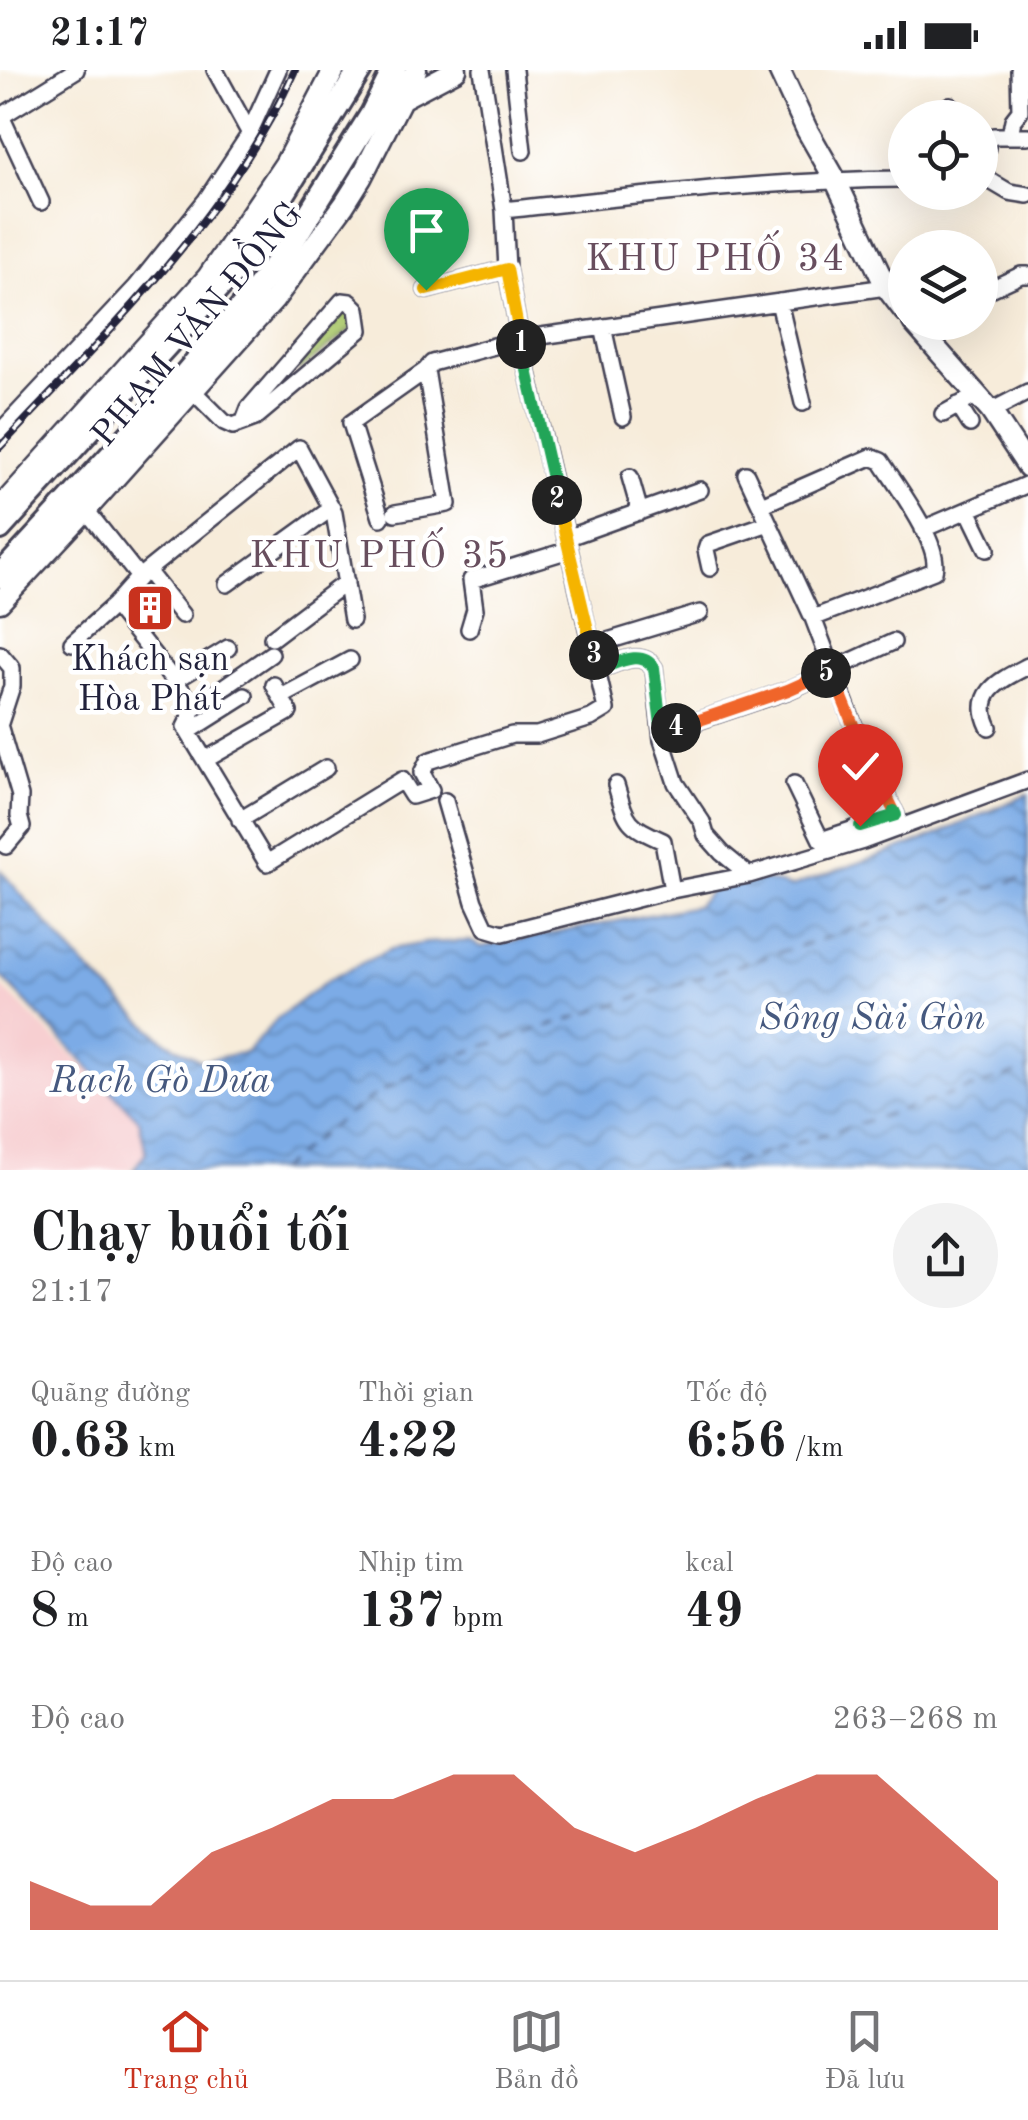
<!DOCTYPE html>
<html lang="vi">
<head>
<meta charset="utf-8">
<style>
  body { margin:0; font-family:"Old Standard TT",serif; background:#f2f2f2; color:#202124; height:100vh; display:flex; flex-direction:column; font-size:38px; white-space:nowrap }
  * { box-sizing:border-box; margin:0 }
  p { font-size:32px; color:#757577 }
  .icon { flex:none; width:55px; height:55px; fill:none; stroke:currentColor; stroke-width:2; stroke-linecap:round; stroke-linejoin:round }
  .map { position:relative; height:1100px; overflow:hidden }
  .sheet { display:flex; flex-direction:column; background:#fff; flex:1 }
  .sheet>* { flex:none }
  .controls { position:absolute; left:888px; top:30px; display:grid; gap:20px }
  .controls a { display:grid; place-items:center; width:110px; height:110px; border-radius:50%; background:#fff; box-shadow:0 10px 40px #0002; font-size:50px }
  .pin { position:absolute; display:grid; place-items:center; width:85px; height:85px; color:#fff; margin:-102px -42px; border-radius:50% 50% 50% 0; rotate:-45deg; box-shadow:0 0 10px #0007 }
  .pin .icon { rotate:45deg }
  .km { position:absolute; width:50px; height:50px; margin:-25px; border-radius:50%; background:#222; color:#fff; font-size:28px; line-height:50px; text-align:center }
  .round { display:grid; place-items:center; flex:none; width:105px; height:105px; border-radius:52px; background:#f2f2f2 }
  .summary { display:flex; align-items:center; justify-content:space-between; height:170px; padding:0 30px }
  h1 { font-size:55px; font-weight:800; line-height:75px }
  .stats { display:grid; grid-template-columns:repeat(3,1fr); gap:15px; height:170px; padding:10px 30px }
  .stats div { display:grid; align-content:center }
  .stats b { font-size:50px; font-weight:800 }
  .stats small { font-size:28px; font-weight:400 }
  .stats p { font-size:28px }
  .chart { height:280px; padding:20px 30px }
  .chart p { display:flex; justify-content:space-between }
  .chart svg { width:100%; height:180px; margin-top:10px; fill:#c8321e; opacity:.7 }
  .status { display:flex; justify-content:space-between; align-items:center; height:70px; padding:0 50px; background:#fff; direction:ltr }
  .status svg { height:28px; fill:currentColor }
  .menu { display:flex; justify-content:space-around; align-items:center; height:140px; border-top:2px solid #e0e0e0; background:#fff; font-size:28px; color:#757577 }
  .menu a { display:grid; justify-items:center; gap:5px }
  .menu .current { color:#c8321e }
  .map>svg:first-child { display:block }
  .built { fill:#f7cfd1 }
  .grass { fill:url(#grass-dots); stroke:#687656; stroke-width:2.5 }
  .water { fill:url(#water-waves); stroke:#4e6690; stroke-width:2.5 }
  .lines { fill:none; stroke-linecap:round; stroke-linejoin:round }
  .ferry { stroke:#46597f; stroke-width:2.5; stroke-dasharray:12 10; stroke-linecap:butt }
  .minor-casing { stroke:#424053; stroke-width:20 }
  .major-casing { stroke:#424053; stroke-width:25 }
  .highway-casing { stroke:#424053; stroke-width:28 }
  .minor { stroke:#fff; stroke-width:15 }
  .major { stroke:#fff; stroke-width:20 }
  .highway { stroke:#fff; stroke-width:22 }
  .rail-casing { stroke:#22223b; stroke-width:8 }
  .rail { stroke:#fff; stroke-width:4; stroke-dasharray:11; stroke-linecap:butt }
  .split-1-casing { stroke:#fff; stroke-width:20 }
  .split-2-casing { stroke:#fff; stroke-width:20 }
  .split-3-casing { stroke:#fff; stroke-width:20 }
  .split-4-casing { stroke:#fff; stroke-width:20 }
  .split-5-casing { stroke:#fff; stroke-width:20 }
  .split-6-casing { stroke:#fff; stroke-width:20 }
  .split-7-casing { stroke:#fff; stroke-width:20 }
  .split-1 { stroke:#f5b400; stroke-width:12 }
  .split-2 { stroke:#22a559; stroke-width:12 }
  .split-3 { stroke:#f5b400; stroke-width:12 }
  .split-4 { stroke:#22a559; stroke-width:12 }
  .split-5 { stroke:#f0652b; stroke-width:12 }
  .split-6 { stroke:#f0652b; stroke-width:12 }
  .split-7 { stroke:#22a559; stroke-width:12 }
  .labels { text-anchor:middle; dominant-baseline:central; stroke-width:9; stroke-linejoin:round; paint-order:stroke }
  .street-label { font-size:35px; fill:#22223b; stroke:#fff }
  .poi-label { font-size:35px; fill:#22223b; stroke:#fff }
  .neighbourhood-label { font-size:38px; letter-spacing:2.5px; fill:#684e5e; stroke:#fff }
  .water-label { font-size:38px; font-style:italic; fill:#46597f; stroke:#fff }
</style>
</head>
<body>
<div class="status"><b>21:17</b><svg viewBox="0 0 49 12"><path d="M0 12V9h3v3zM5 12V6h3v6zM10 12V3h3v9zM15 12V0h3v12zM26 1h20v11H26zM47 4h2v5h-2z"/></svg></div>
<div class="map">
<svg width="1028" height="1100" viewBox="0 0 1028 1100">
  <defs>
    <pattern id="grass-dots" width="8" height="8" patternUnits="userSpaceOnUse" patternTransform="scale(2.5)"><rect width="8" height="8" fill="#adca71"/><path d="M2 2h.1M6 6h.1" fill="none" stroke="#95ad63" stroke-width="1.8" stroke-linecap="round"/></pattern>
    <pattern id="water-waves" width="16" height="10" patternUnits="userSpaceOnUse" patternTransform="scale(2.5)"><rect width="16" height="10" fill="#7babe6"/><path d="M0 5q4-4 8 0t8 0" fill="none" stroke="#648bbc"/></pattern>
  </defs>
  <rect width="100%" height="100%" fill="#fff"/>
  <filter id="ink" filterUnits="userSpaceOnUse"><feTurbulence type="fractalNoise" baseFrequency=".01" numOctaves="2"/><feDisplacementMap in="SourceGraphic" scale="20" xChannelSelector="R" yChannelSelector="G"/><feConvolveMatrix kernelMatrix="1 2 1 2 8 2 1 2 1" color-interpolation-filters="sRGB"/></filter>
  <filter id="wash" filterUnits="userSpaceOnUse"><feTurbulence type="fractalNoise" baseFrequency=".0048" numOctaves="4" result="noise"/><feDisplacementMap in="SourceGraphic" scale="40" xChannelSelector="R" yChannelSelector="G"/><feGaussianBlur stdDeviation="2.25" result="paint"/><feColorMatrix in="noise" values="0 0 0 0 0 0 0 0 0 0 0 0 0 0 0 0 0 1.4 0 .05"/><feComposite in="paint" operator="in"/></filter>
  <g filter="url(#wash)">
    <rect width="100%" height="100%" fill="#f7ecda"/>
    <path class="built" d="M0 915 138 1049 146 1083 129 1100H0Z"/>
    <path class="grass" d="M342 240 352 245 354 255 352 259 300 300 294 293Z"/>
    <path class="water" d="M1028 724V1100H133L146 1082 139 1050 0 905V800L82 894 162 969 201 991 247 982 278 948 328 910 391 879 426 873 470 871 481 877 696 836 711 820 756 808 791 817 927 769Z"/>
    <g class="lines">
      <path class="ferry" d="M278 1100C311 1073 344 1044 381 1022 443 984 517 967 586 944 733 895 881 852 1028 806
        M711 1100 1028 1000"/>
    </g>
  </g>
  <g filter="url(#ink)">
    <g class="lines">
      <g class="minor-casing">
        <path id="minor" d="M215 0 249 62
          M514 0 523 81
          M1 46 41 132
          M0 47 76 0
          M949 48 950 35
          M1010 65 1013 50 1020 41 1019 0
          M982 106 988 71 993 66H1028
          M982 106 1009 122 1028 125
          M504 140C637 126 770 110 905 109
          M426 220 507 199
          M980 224 1021 205H1028
          M779 232 803 333
          M603 257 623 347
          M193 321 224 352 233 356 255 348 360 260 357 239 350 232 342 231 249 338 244 351
          M958 335 970 354
          M991 341 1028 322
          M943 344 977 325
          M0 362 136 217 206 130 247 68 278 0
          M746 404 813 548 860 672 896 745 821 770 794 714
          M630 407 640 442
          M766 433 871 387 881 391C896 415 942 475 934 501L813 548
          M86 440 139 507 114 535 195 637 185 657 267 793 402 710 412 726 431 720 422 703 428 691 512 665H537L591 648 606 639 520 269 507 199 504 140 482 0
          M968 440 987 479
          M395 443 448 434 426 300
          M381 448 351 353 426 300 432 293 520 269 886 217
          M923 459 1028 414
          M566 468 700 420
          M710 498 706 480 708 474 769 453
          M147 501 182 545
          M139 507 299 378 334 443 352 550
          M227 514 332 438
          M469 559 475 539 471 510 569 480
          M272 568 346 512
          M72 573 114 535
          M591 576 700 543
          M0 584 12 598V616L0 653
          M597 600C616 594 641 578 654 598L662 670 676 713 702 752 706 765 722 783 749 805
          M174 611 228 578
          M281 627 350 590
          M195 637 271 584
          M989 657C972 622 1001 610 1028 596
          M0 658 20 726 19 746 22 757 6 776
          M188 662 245 626
          M662 663 789 620 893 572
          M205 690 289 642 274 615
          M616 715C627 753 627 755 663 771L672 820
          M445 731 474 832 486 858 503 863 672 820 749 805 863 771 1028 710
          M240 750 326 698"/>
      </g>
      <g class="major-casing">
        <path id="major" d="M779 0 807 60 835 109 886 217 905 242
          M401 29 456 0
          M913 252 991 341 1028 397
          M0 438 208 207 285 94 334 0
          M0 532 86 440 274 230 344 135 361 108 416 0"/>
      </g>
      <g class="highway-casing">
        <path id="highway" d="M0 458 240 194 360 0
          M0 506 178 313 245 234 288 178 372 44 394 0"/>
      </g>
      <use href="#minor" class="minor"/>
      <use href="#major" class="major"/>
      <use href="#highway" class="highway"/>
      <g class="rail-casing">
        <path id="rail" d="M0 377C109 261 228 148 295 0"/>
      </g>
      <use href="#rail" class="rail"/>
    </g>
  </g>
  <g class="lines" filter="url(#ink)">
    <g class="split-1-casing">
      <path id="split-1" d="M426 220 507 199 521 274"/>
    </g>
    <g class="split-2-casing">
      <path id="split-2" d="M521 274 557 430"/>
    </g>
    <g class="split-3-casing">
      <path id="split-3" d="M557 430 594 585"/>
    </g>
    <g class="split-4-casing">
      <path id="split-4" d="M594 585 597 600C616 594 641 578 654 598L662 663 676 658"/>
    </g>
    <g class="split-5-casing">
      <path id="split-5" d="M676 658 788 620 826 603"/>
    </g>
    <g class="split-6-casing">
      <path id="split-6" d="M826 603 831 600 860 672 894 741"/>
    </g>
    <g class="split-7-casing">
      <path id="split-7" d="M860 756 896 745 894 741"/>
    </g>
    <use href="#split-1" class="split-1"/>
    <use href="#split-2" class="split-2"/>
    <use href="#split-3" class="split-3"/>
    <use href="#split-4" class="split-4"/>
    <use href="#split-5" class="split-5"/>
    <use href="#split-6" class="split-6"/>
    <use href="#split-7" class="split-7"/>
  </g>
  <defs>
    <g id="building-square" transform="scale(2.5)"><rect x="-9" y="-9" width="18" height="18" rx="4" fill="#c8321e" stroke="#fff"/><path d="M-4-6H4V6H1V3H-1V6H-4ZM-2.5-4.3h1.7v1.8h-1.7ZM.8-4.3h1.7v1.8H.8ZM-2.5-1h1.7V.8h-1.7ZM.8-1h1.7V.8H.8Z" fill="#fff"/></g>
  </defs>
  <g fill-rule="evenodd">
    <use href="#building-square" x="150" y="538"/>
  </g>
  <g class="labels">
    <g class="street-label">
      <text transform="translate(198 255) rotate(-50)">PHẠM VĂN ĐỒNG</text>
    </g>
    <g class="poi-label">
      <text x="150" y="590">Khách sạn<tspan x="150" dy="40">Hòa Phát</tspan></text>
    </g>
    <g class="neighbourhood-label">
      <text x="716" y="190">KHU PHỐ 34</text>
      <text x="380" y="487">KHU PHỐ 35</text>
    </g>
    <g class="water-label">
      <text x="872" y="949">Sông Sài Gòn</text>
      <text x="160" y="1012">Rạch Gò Dưa</text>
    </g>
  </g>
</svg>
<div class="controls">
<a><svg class="icon" aria-label="locate" viewBox="0 0 24 24"><circle cx="12" cy="12" r="6"/><path d="M12 2v4M12 18v4M2 12h4M18 12h4"/></svg></a>
<a><svg class="icon" aria-label="layers" viewBox="0 0 24 24"><path d="M12 4l9 5-9 5-9-5zM3 14l9 5 9-5"/></svg></a>
</div>
<div class="pin" style="left:426px;top:220px;background:#1e9e55"><svg class="icon" aria-label="arrive" viewBox="0 0 24 24"><path d="M6 21V4h12l-3 4 3 4H6"/></svg></div>
<div class="pin" style="left:860px;top:756px;background:#d93025"><svg class="icon" aria-label="check" viewBox="0 0 24 24"><path d="M5 12l5 5 9-10"/></svg></div>
<b class="km" style="left:521px;top:274px">1</b>
<b class="km" style="left:557px;top:430px">2</b>
<b class="km" style="left:594px;top:585px">3</b>
<b class="km" style="left:676px;top:658px">4</b>
<b class="km" style="left:826px;top:603px">5</b>
</div>
<section class="sheet">
<div class="summary"><div><h1>Chạy buổi tối</h1><p>21:17</p></div><a class="round"><svg class="icon" aria-label="share" viewBox="0 0 24 24"><path d="M12 15V3M7 8l5-5 5 5M5 13v7h14v-7"/></svg></a></div>
<div class="stats">
<div><p>Quãng đường</p><b>0.63<small> km</small></b></div>
<div><p>Thời gian</p><b>4:22</b></div>
<div><p>Tốc độ</p><b>6:56<small> /km</small></b></div>
</div>
<div class="stats">
<div><p>Độ cao</p><b>8<small> m</small></b></div>
<div><p>Nhịp tim</p><b>137<small> bpm</small></b></div>
<div><p>kcal</p><b>49</b></div>
</div>
<div class="chart"><p><span>Độ cao</span>263–268 m</p>
<svg viewBox="0 0 160 44" preserveAspectRatio="none"><path d="M0 44V32L10 38L20 38L30 25L40 19L50 12L60 12L70 6L80 6L90 19L100 25L110 19L120 12L130 6L140 6L150 19L160 32V44z"/></svg>
</div>
</section>
<nav class="menu">
<a class="current"><svg class="icon" aria-label="home" viewBox="0 0 24 24"><path d="M3 11l9-7 9 7M6 9v11h12V9"/></svg>Trang chủ</a>
<a><svg class="icon" aria-label="map" viewBox="0 0 24 24"><path d="M3 6l6-2 6 2 6-2v14l-6 2-6-2-6 2zM9 4v14M15 6v14"/></svg>Bản đồ</a>
<a><svg class="icon" aria-label="saved" viewBox="0 0 24 24"><path d="M7 4h10v16l-5-4-5 4z"/></svg>Đã lưu</a>
</nav>
</body>
</html>
